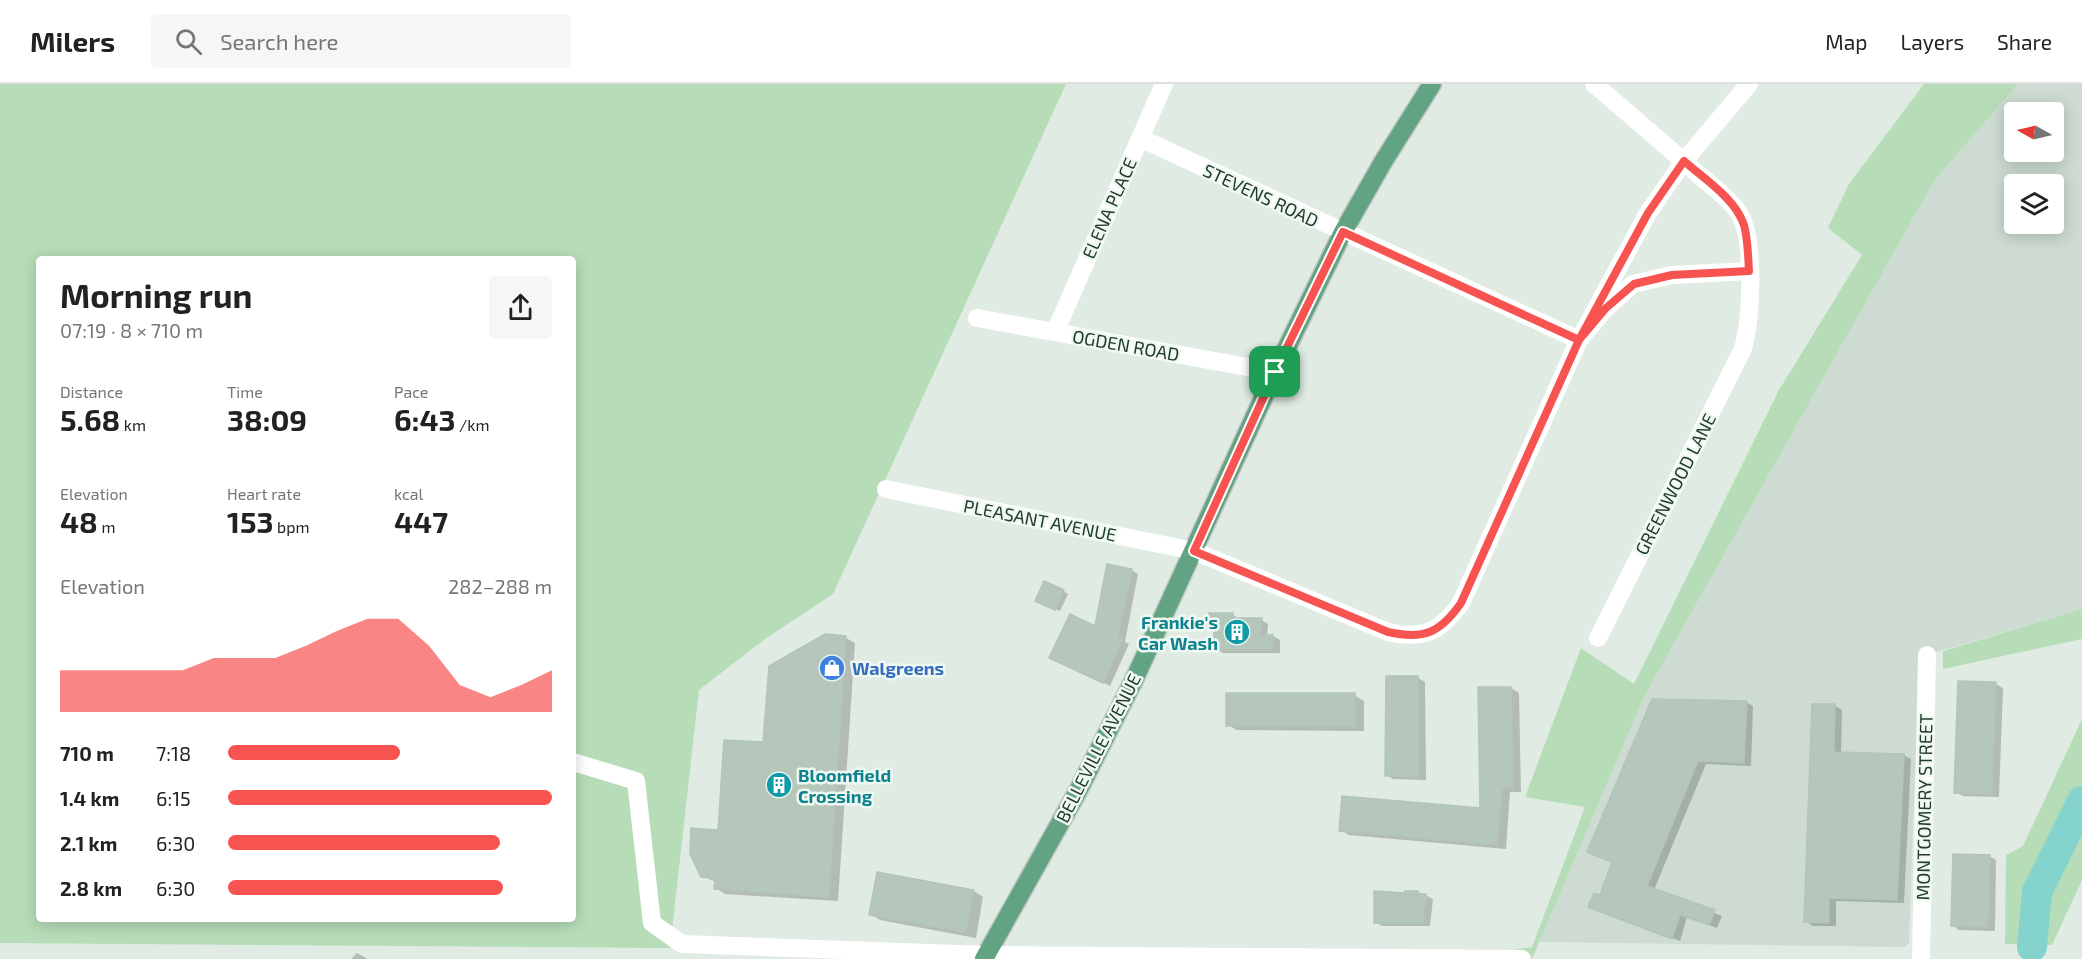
<!DOCTYPE html>
<html lang="en">
<head>
<meta charset="utf-8">
<style>
  body { margin:0; font-family:"Exo 2",sans-serif; background:#f6f6f6; color:#222; height:100vh; display:flex; flex-direction:column; font-size:22px; white-space:nowrap }
  * { box-sizing:border-box; margin:0 }
  p { font-size:20px; color:#767676 }
  .icon { flex:none; width:33px; height:33px; fill:none; stroke:currentColor; stroke-width:2; stroke-linecap:round; stroke-linejoin:round }
  .map { position:relative; flex:1; overflow:hidden }
  .side { position:absolute; left:36px; top:172px; width:540px; height:666px; display:flex; flex-direction:column; background:#fff; border-radius:6px; box-shadow:0 3px 15px #0003 }
  .side>* { flex:none }
  .needle { width:39px; rotate:278deg }
  .buttons { position:absolute; left:2004px; top:18px; display:grid; gap:12px }
  .buttons a { display:grid; place-items:center; width:60px; height:60px; border-radius:6px; background:#fff; box-shadow:0 3px 15px #0003; font-size:30px }
  .pin { position:absolute; display:grid; place-items:center; width:51px; height:51px; color:#fff; margin:-26px; border-radius:12px; box-shadow:0 3px 9px #0006 }
  .round { display:grid; place-items:center; flex:none; width:63px; height:63px; border-radius:6px; background:#f6f6f6 }
  .overview { display:flex; align-items:center; justify-content:space-between; height:102px; padding:0 24px }
  h1 { font-size:33px; font-weight:700; line-height:45px }
  .figures { display:grid; grid-template-columns:repeat(3,1fr); gap:9px; height:102px; padding:6px 24px }
  .figures div { display:grid; align-content:center }
  .figures b { font-size:30px; font-weight:700 }
  .figures small { font-size:16px; font-weight:400 }
  .figures p { font-size:16px }
  .chart { height:168px; padding:12px 24px }
  .chart p { display:flex; justify-content:space-between }
  .chart svg { width:100%; height:108px; margin-top:6px; fill:#f75351; opacity:.7 }
  ul { padding:0 24px; list-style:none; font-size:20px }
  li { display:grid; grid-template-columns:96px 72px 1fr; align-items:center; height:45px }
  li i { height:15px; border-radius:8px; background:#f75351 }
  header { display:flex; align-items:center; gap:36px; box-sizing:border-box; height:84px; padding:0 30px; background:#fff; border-bottom:2px solid #e0e0e0 }
  header strong { font-size:28px }
  nav { display:flex; gap:33px; margin-inline-start:auto; font-size:21px }
  .search { width:420px; height:54px; background:#f6f6f6; display:flex; align-items:center; gap:15px; box-sizing:border-box; padding:0 21px; border-radius:6px; color:#767676; font-size:22px }
  .map>svg:first-child { display:block }
  .built { fill:#cddbd2; fill-rule:evenodd }
  .green { fill:#b7ddb8; fill-rule:evenodd }
  .shadow { fill:#0003 }
  .lines { fill:none; stroke-linecap:round; stroke-linejoin:round }
  .river { stroke:#84d3cd; stroke-width:30 }
  .building { fill:#b5c6bb; stroke:#b2c5b8; stroke-width:1.5 }
  .major-casing { stroke:#c1c8c4; stroke-width:21 }
  .minor { stroke:#fff; stroke-width:18 }
  .major { stroke:#62a383; stroke-width:18 }
  .route-casing { stroke:#fff; stroke-width:12 }
  .route { stroke:#f75351; stroke-width:8 }
  .labels { text-anchor:middle; dominant-baseline:central; stroke-width:5; stroke-linejoin:round; paint-order:stroke }
  .street-label { font-size:18px; fill:#203c2e; stroke:#f0f8f2 }
  .culture-label { font-size:18px; font-weight:bold; fill:#0d838f; stroke:#f0f8f2; text-anchor:end }
  .shop-label { font-size:18px; font-weight:bold; fill:#366cbe; stroke:#f0f8f2; text-anchor:start }
</style>
</head>
<body>
<header>
<strong>Milers</strong>
<div class="search"><svg class="icon" aria-label="search" viewBox="0 0 24 24"><circle cx="10" cy="10" r="6"/><path d="M15 15l6 6"/></svg>Search here</div>
<nav><a>Map</a><a>Layers</a><a>Share</a></nav>
</header>
<div class="map">
<svg width="2082" height="875" viewBox="0 0 2082 875">
  <rect width="100%" height="100%" fill="#dfebe3"/>
  <path class="built" d="M2018 0H2082V525L1919 573 1909 859 1905 863 1539 858 1644 613 1934 97ZM2014 28H2054V68H2014ZM2014 100H2054V140H2014Z"/>
  <path class="green" d="M0 0H1066L833 510 765 555 699 606 670 864 0 859ZM39 176H573V836H39Z
    M1924 0H2018L1934 97 1644 613 1532 875H1458L1532 863 1585 723 1525 713 1581 564 1634 600 1779 306 1862 171 1828 144 1849 100Z
    M2082 525V555L1943 585V567Z
    M2082 635V796L2052 861 2005 860 2006 771 2023 762Z"/>
  <path class="shadow" d="M1131 486 1138 490 1125 558 1129 560 1110 602 1058 577 1096 544Z
    M1063 507 1068 510 1060 527 1041 519Z
    M1232 530 1239 535 1261 536 1268 540 1267 553 1273 552 1280 556V569H1223L1216 565 1215 548 1210 544Z
    M846 554 855 559 838 817 725 810 716 804V798L702 792 719 748 765 660Z
    M1418 594 1425 598 1426 696 1393 695 1386 691Z
    M1996 600 2003 604 1999 713 1963 712 1956 708Z
    M1511 604 1519 609 1521 708H1510L1506 765 1349 751 1341 746 1482 726Z
    M1354 611 1364 617V647L1237 646 1228 641Z
    M1746 618 1753 622 1751 682 1706 680 1654 806 1722 832 1717 844 1687 833 1680 857 1597 826 1613 778 1595 771Z
    M1835 622 1842 626 1841 669 1903 671 1911 675 1904 819 1836 817V842H1813L1806 837Z
    M1989 772 1996 776 1995 847 1959 846 1952 841Z
    M878 789 974 807 983 813 976 854 880 836 871 830Z
    M1418 808 1433 815 1430 842H1382L1375 838 1406 810Z
    M357 869 366 874 367 875H351Z"/>
  <g class="lines">
    <path class="river" d="M2032 863 2037 808 2082 717"/>
  </g>
  <path class="building" d="M1107 480 1132 485 1118 553 1123 555 1103 599 1049 574 1070 530 1095 542Z
    M1044 497 1064 506 1055 526 1035 517Z
    M1209 529H1233V534H1262L1260 551H1273V566H1214V545H1208Z
    M825 550 846 552 829 813 714 805 715 794 701 793 690 770 691 744 718 746 724 656 763 658 769 582Z
    M1386 592H1418L1419 693 1385 692Z
    M1958 597 1996 598 1992 710 1954 709Z
    M1478 603H1511L1513 704H1502L1497 761 1339 747 1342 712 1480 724Z
    M1226 609H1355V642H1226Z
    M1652 615 1747 617 1744 679 1698 677 1647 802 1715 826 1709 841 1680 831 1672 855 1588 823 1594 809 1600 811 1612 778 1587 768Z
    M1812 620H1835L1834 668 1904 670 1897 816 1829 814V839L1804 838Z
    M1953 770 1990 771 1988 843 1951 842Z
    M877 788 974 806 966 849 869 831Z
    M1374 807 1405 809V807H1418V810H1426V823H1424L1423 839H1374Z"/>
  <g class="lines">
    <g class="major-casing">
      <path id="major" d="M984 875 1078 707 1134 596 1275 288 1343 148 1383 78 1432 0"/>
    </g>
    <path class="minor" d="M1594 0C1629 30 1664 60 1699 91 1713 103 1732 116 1741 133 1755 161 1751 235 1743 265L1598 554
      M1140 54 1579 256 1648 129 1684 77 1749 0
      M977 234 1275 288
      M1055 248 1164 0
      M886 405 1194 467 1388 548C1423 556 1440 548 1461 519L1579 256 1606 224 1633 200 1672 191 1749 187
      M573 678 636 697 652 839 682 860 986 871 1522 875
      M1921 875 1927 571"/>
    <use href="#major" class="major"/>
  </g>
  <g class="lines">
    <g class="route-casing">
      <path id="route" d="M1275 288 1194 467 1388 548C1424 556 1440 549 1461 519L1579 256 1606 224 1634 200 1672 191 1749 187C1748 172 1748 155 1744 141 1735 114 1704 95 1684 77L1648 129 1579 256 1343 148 1275 288"/>
    </g>
    <use href="#route" class="route"/>
  </g>
  <defs>
    <g id="building-disc" transform="scale(1.35)"><circle r="9.5" fill="#0f9aa8" stroke="#f0f8f2"/><path d="M-4-6H4V6H1V3H-1V6H-4ZM-2.5-4.3h1.7v1.8h-1.7ZM.8-4.3h1.7v1.8H.8ZM-2.5-1h1.7V.8h-1.7ZM.8-1h1.7V.8H.8Z" fill="#fff"/></g>
    <g id="shop-disc" transform="scale(1.35)"><circle r="9.5" fill="#3f7fe0" stroke="#f0f8f2"/><path d="M-5-2.5h2.3a2.7 3.5 0 0 1 5.4 0H5L5.5 6h-11ZM-1.5-2.5h3a1.5 2.3 0 0 0-3 0Z" fill="#fff"/></g>
  </defs>
  <g fill-rule="evenodd">
    <use href="#building-disc" x="1237" y="548"/>
    <use href="#shop-disc" x="832" y="584"/>
    <use href="#building-disc" x="779" y="701"/>
  </g>
  <g class="labels">
    <g class="street-label">
      <text transform="translate(1261 111) rotate(25)">STEVENS ROAD</text>
      <text transform="translate(1109 124) rotate(-66)">ELENA PLACE</text>
      <text transform="translate(1126 261) rotate(10)">OGDEN ROAD</text>
      <text transform="translate(1675 400) rotate(-63)">GREENWOOD LANE</text>
      <text transform="translate(1040 436) rotate(11)">PLEASANT AVENUE</text>
      <text transform="translate(1098 664) rotate(-63)">BELLEVILLE AVENUE</text>
      <text transform="translate(1924 723) rotate(-89)">MONTGOMERY STREET</text>
    </g>
    <g class="culture-label">
      <text x="1218" y="538">Frankie's<tspan x="1218" dy="21">Car Wash</tspan></text>
      <text x="798" y="691" text-anchor="start">Bloomfield<tspan x="798" dy="21">Crossing</tspan></text>
    </g>
    <g class="shop-label">
      <text x="852" y="584">Walgreens</text>
    </g>
  </g>
</svg>
<div class="buttons">
<a><svg class="needle" viewBox="-14 -14 28 28"><path d="M0-13l5 13h-10z" fill="#e53935"/><path d="M0 13l5-13h-10z" fill="#767676"/></svg></a>
<a><svg class="icon" aria-label="layers" viewBox="0 0 24 24"><path d="M12 4l9 5-9 5-9-5zM3 14l9 5 9-5"/></svg></a>
</div>
<div class="pin" style="left:1275px;top:288px;background:#1e9e55"><svg class="icon" aria-label="arrive" viewBox="0 0 24 24"><path d="M6 21V4h12l-3 4 3 4H6"/></svg></div>
<section class="side">
<div class="overview"><div><h1>Morning run</h1><p>07:19 · 8 × 710 m</p></div><a class="round"><svg class="icon" aria-label="share" viewBox="0 0 24 24"><path d="M12 15V3M7 8l5-5 5 5M5 13v7h14v-7"/></svg></a></div>
<div class="figures">
<div><p>Distance</p><b>5.68<small> km</small></b></div>
<div><p>Time</p><b>38:09</b></div>
<div><p>Pace</p><b>6:43<small> /km</small></b></div>
</div>
<div class="figures">
<div><p>Elevation</p><b>48<small> m</small></b></div>
<div><p>Heart rate</p><b>153<small> bpm</small></b></div>
<div><p>kcal</p><b>447</b></div>
</div>
<div class="chart"><p><span>Elevation</span>282–288 m</p>
<svg viewBox="0 0 160 44" preserveAspectRatio="none"><path d="M0 44V27L10 27L20 27L30 27L40 27L50 22L60 22L70 22L80 17L90 11L100 6L110 6L120 17L130 33L140 38L150 33L160 27V44z"/></svg>
</div>
<ul>
<li><b>710 m</b>7:18<i style="width:53%"></i></li>
<li><b>1.4 km</b>6:15<i style="width:100%"></i></li>
<li><b>2.1 km</b>6:30<i style="width:84%"></i></li>
<li><b>2.8 km</b>6:30<i style="width:85%"></i></li>
</ul>
</section>
</div>
</body>
</html>
